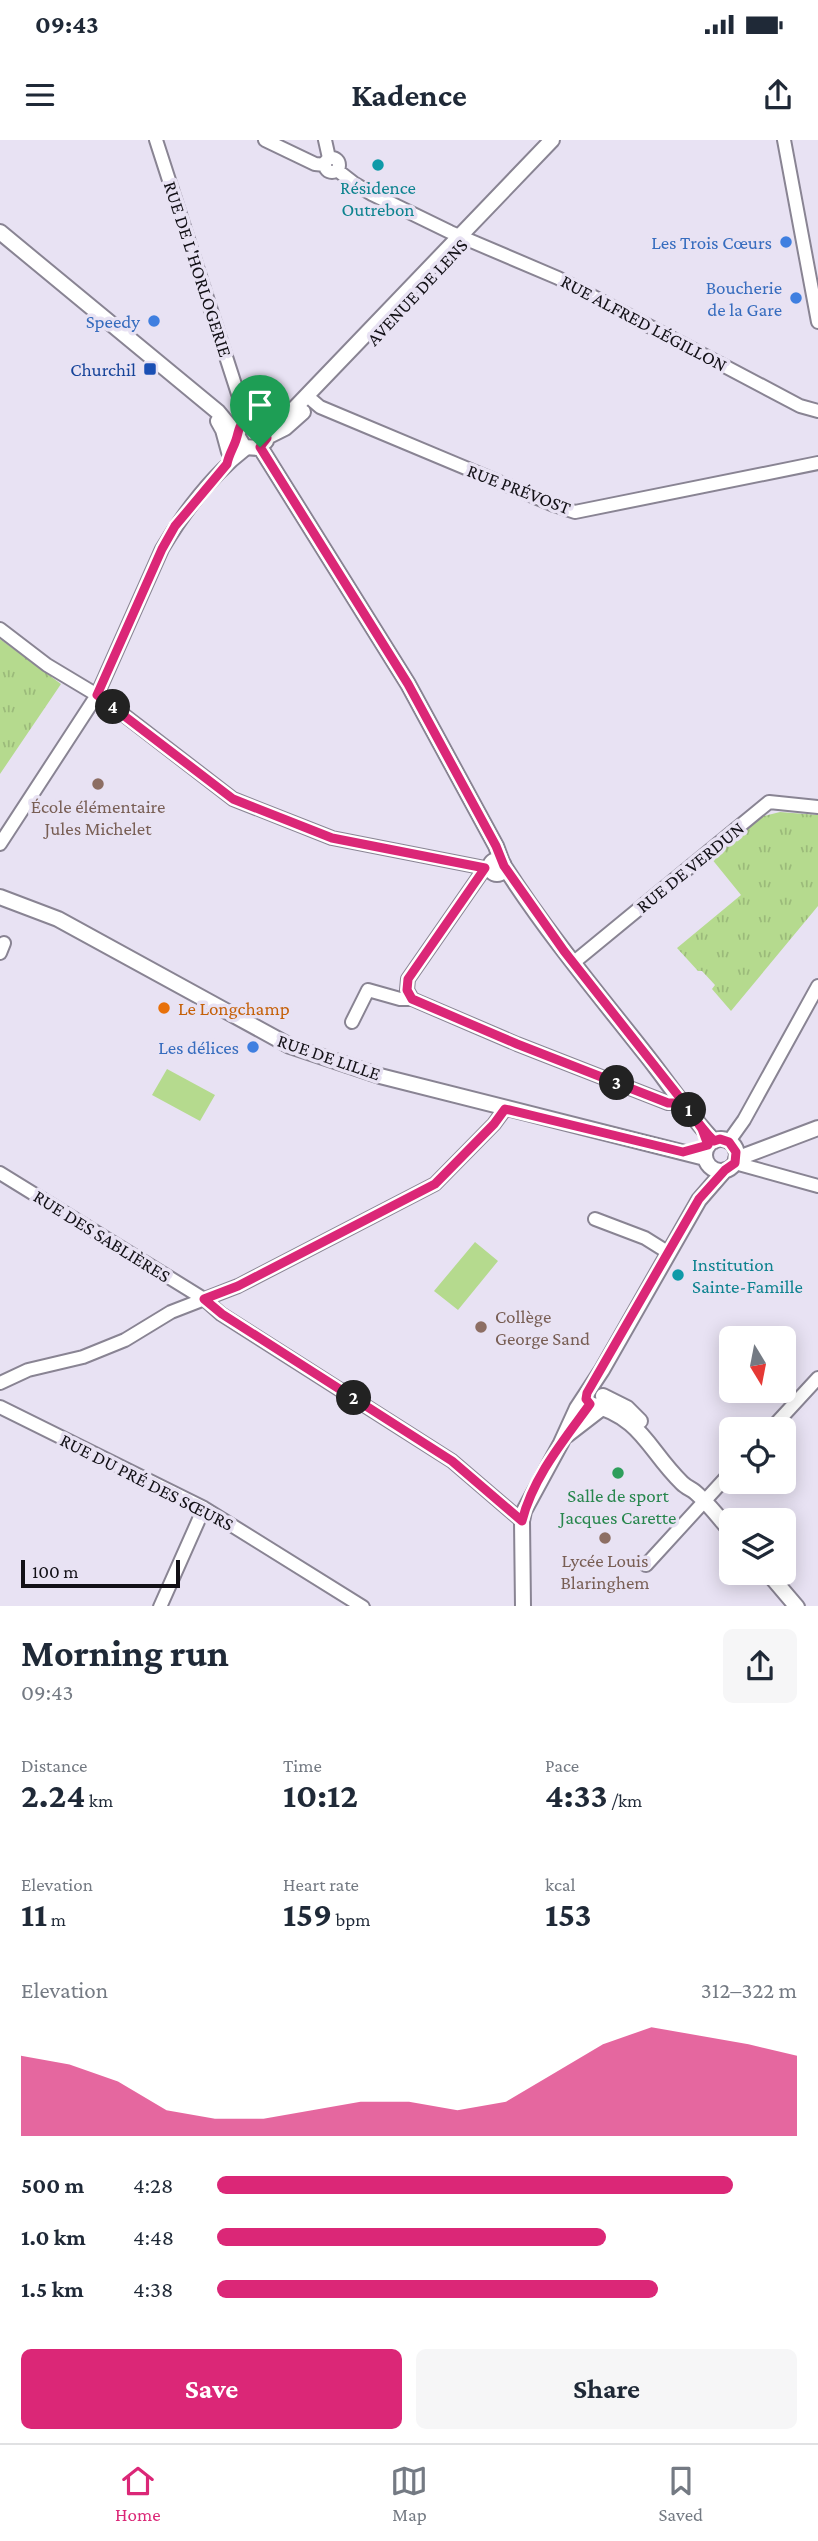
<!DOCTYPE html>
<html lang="en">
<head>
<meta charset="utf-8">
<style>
  body { margin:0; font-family:"Crimson Pro",serif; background:#f6f6f7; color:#1f2937; height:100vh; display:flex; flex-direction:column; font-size:26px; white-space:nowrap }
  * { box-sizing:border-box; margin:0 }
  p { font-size:23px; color:#747a83 }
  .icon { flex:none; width:38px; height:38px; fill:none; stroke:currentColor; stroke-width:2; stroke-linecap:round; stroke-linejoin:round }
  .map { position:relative; height:1466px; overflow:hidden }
  .details { display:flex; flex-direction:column; background:#fff; flex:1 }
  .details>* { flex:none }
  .needle { width:46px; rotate:170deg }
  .tools { position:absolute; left:719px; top:1186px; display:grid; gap:14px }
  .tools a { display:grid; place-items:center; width:77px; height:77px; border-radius:10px; background:#fff; box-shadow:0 4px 18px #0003; font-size:35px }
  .scale { position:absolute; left:21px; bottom:18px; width:159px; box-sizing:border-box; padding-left:7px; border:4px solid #121016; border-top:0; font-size:19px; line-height:24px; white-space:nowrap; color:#121016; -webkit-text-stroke:5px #e8e2f3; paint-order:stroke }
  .pin { position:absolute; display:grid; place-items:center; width:60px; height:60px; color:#fff; margin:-72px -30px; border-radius:50% 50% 50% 0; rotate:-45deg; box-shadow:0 0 7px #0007 }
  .pin .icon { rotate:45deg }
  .km { position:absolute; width:35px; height:35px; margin:-18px; border-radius:50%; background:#222; color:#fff; font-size:19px; line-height:35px; text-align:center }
  .round { display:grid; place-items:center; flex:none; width:74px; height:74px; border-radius:10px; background:#f6f6f7 }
  .summary { display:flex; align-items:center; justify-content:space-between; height:119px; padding:0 21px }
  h1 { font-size:38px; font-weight:700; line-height:52px }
  .metrics { display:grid; grid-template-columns:repeat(3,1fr); gap:10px; height:119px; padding:7px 21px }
  .metrics div { display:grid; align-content:center }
  .metrics b { font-size:35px; font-weight:700 }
  .metrics small { font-size:19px; font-weight:400 }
  .metrics p { font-size:19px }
  .chart { height:196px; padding:14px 21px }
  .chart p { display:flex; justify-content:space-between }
  .chart svg { width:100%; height:126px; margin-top:7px; fill:#db2777; opacity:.7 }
  .primary-button { display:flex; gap:14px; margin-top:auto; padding:14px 21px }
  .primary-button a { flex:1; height:80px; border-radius:10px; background:#db2777; color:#fff; font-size:28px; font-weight:700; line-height:80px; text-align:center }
  .primary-button a+a { background:#f6f6f7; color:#1f2937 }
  ul { padding:0 21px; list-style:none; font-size:23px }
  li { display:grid; grid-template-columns:112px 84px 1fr; align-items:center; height:52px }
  li i { height:18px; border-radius:9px; background:#db2777 }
  .status { display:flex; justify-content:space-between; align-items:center; height:49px; padding:0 35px; background:#fff; direction:ltr }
  .status svg { height:19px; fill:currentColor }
  header { display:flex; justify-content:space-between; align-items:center; height:91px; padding:0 21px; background:#fff; font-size:32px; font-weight:700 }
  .dock { display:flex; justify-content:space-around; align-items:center; height:98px; border-top:2px solid #e0e1e3; background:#fff; font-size:19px; color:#747a83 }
  .dock a { display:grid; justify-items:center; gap:4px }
  .dock .selected { color:#db2777 }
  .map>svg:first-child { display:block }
  .park { fill:url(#park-tufts) }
  .garden { fill:#b5da8e }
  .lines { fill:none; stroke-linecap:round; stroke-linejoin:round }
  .minor-casing { stroke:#898493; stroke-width:16 }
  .major-casing { stroke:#898493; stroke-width:18 }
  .minor { stroke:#fff; stroke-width:12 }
  .major { stroke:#fff; stroke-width:14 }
  .route-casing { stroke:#fff; stroke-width:14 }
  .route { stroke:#db2777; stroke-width:9 }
  .culture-dot { fill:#0f9aa8; stroke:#e8e2f3; stroke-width:2.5 }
  .shop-dot { fill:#3f7fe0; stroke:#e8e2f3; stroke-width:2.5 }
  .transit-dot { fill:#1a4fb4; stroke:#e8e2f3; stroke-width:2.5 }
  .education-dot { fill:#8d6e63; stroke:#e8e2f3; stroke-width:2.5 }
  .food-dot { fill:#e8710a; stroke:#e8e2f3; stroke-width:2.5 }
  .leisure-dot { fill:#2e9e5b; stroke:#e8e2f3; stroke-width:2.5 }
  .labels { text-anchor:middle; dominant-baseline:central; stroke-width:7; stroke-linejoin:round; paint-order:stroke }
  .culture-label { font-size:19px; fill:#0d838f; stroke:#e8e2f3 }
  .shop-label { font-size:19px; fill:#366cbe; stroke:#e8e2f3; text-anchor:end }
  .street-label { font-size:19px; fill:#121016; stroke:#e8e2f3 }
  .transit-label { font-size:19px; fill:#164399; stroke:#e8e2f3; text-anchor:end }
  .education-label { font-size:19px; fill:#785e54; stroke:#e8e2f3 }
  .food-label { font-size:19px; fill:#c56008; stroke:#e8e2f3; text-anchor:start }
  .leisure-label { font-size:19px; fill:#27864d; stroke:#e8e2f3 }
</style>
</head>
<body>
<div class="status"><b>09:43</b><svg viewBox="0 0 49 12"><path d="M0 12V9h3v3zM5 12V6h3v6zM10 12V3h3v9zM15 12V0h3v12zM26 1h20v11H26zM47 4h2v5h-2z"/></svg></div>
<header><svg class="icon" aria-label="menu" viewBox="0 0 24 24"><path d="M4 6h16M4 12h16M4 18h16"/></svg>Kadence<svg class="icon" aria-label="share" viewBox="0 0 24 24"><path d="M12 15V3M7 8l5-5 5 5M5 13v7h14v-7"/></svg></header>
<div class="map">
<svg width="818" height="1467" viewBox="0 0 818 1467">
  <defs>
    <pattern id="park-tufts" width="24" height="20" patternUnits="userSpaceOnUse" patternTransform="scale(1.75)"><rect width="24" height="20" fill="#b5da8e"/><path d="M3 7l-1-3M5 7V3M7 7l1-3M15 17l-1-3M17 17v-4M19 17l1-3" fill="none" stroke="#9bba7a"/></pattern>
  </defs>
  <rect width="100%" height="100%" fill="#e8e2f3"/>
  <path class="park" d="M0 499 61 544 0 634Z
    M780 672 818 675V766L731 871 712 849 715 845 702 831H698L677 808 741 755 711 718 760 677Z"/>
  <path class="garden" d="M167 929 215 955 200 981 152 955Z
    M475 1102 498 1121 458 1170 434 1151Z"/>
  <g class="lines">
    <g class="minor-casing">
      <path id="minor" d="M156 0 239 257 244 281
        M265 0 315 24 325 25
        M325 0 329 18
        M784 0 818 182
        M325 25a7 7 0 1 1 14 0a7 7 0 1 1-14 0Z
        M337 30 355 44 372 54 450 92 558 138 800 266 818 271
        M313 261 320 267 554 365 575 372 818 323
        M0 489 47 525 102 558 233 659 332 698 485 728
        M0 704 97 555 162 409C184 372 213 334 247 308
        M489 728H485L408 839 407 850 412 859 517 904 668 963H684
        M0 813 4 803
        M573 823 769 662 818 667
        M352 882 368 850 400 859H412
        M729 1001 744 980 818 846
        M735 1023 818 1046
        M0 1033 204 1159 221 1174 452 1321 522 1381
        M595 1079 645 1098 669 1113
        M0 1243 28 1230 83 1217 125 1200 171 1172 238 1146 435 1044 494 984 505 969
        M0 1267 204 1368 363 1467
        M770 1290 818 1238
        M646 1425 732 1331
        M160 1467 204 1368"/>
    </g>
    <g class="major-casing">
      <path id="major" d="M0 92 218 272 237 295
        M218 281 223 290 229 312
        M261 281 267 289 266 301 258 308 244 307 237 295C239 278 249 279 262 280 272 281 283 277 291 272L552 0
        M267 297 285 288 303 272
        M260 307 408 544 496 706 502 722
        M490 727a7 7 0 1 1 14 0a7 7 0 1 1-14 0Z
        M504 726C547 793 598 854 647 916 669 944 690 976 714 1001
        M0 757 58 779 290 906 380 936 705 1018
        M705 1015a16 16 0 1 1 32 0a16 16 0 1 1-32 0Z
        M736 1019 818 988
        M603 1256 627 1268 640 1281
        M590 1264C643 1278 647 1309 682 1343 686 1347 691 1349 695 1352 709 1364 720 1379 732 1393
        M567 1295 602 1268
        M768 1433 797 1467
        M523 1467 522 1381 524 1371 561 1303 577 1268 602 1230 699 1060 725 1030"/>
    </g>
    <use href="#minor" class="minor"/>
    <use href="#major" class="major"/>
  </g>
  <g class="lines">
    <g class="route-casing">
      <path id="route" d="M260 307 408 544 496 706 504 726 564 811 684 963 702 989 708 1005 683 1012 505 969 494 984 435 1044 238 1146 204 1159 222 1174 452 1321 522 1381C533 1337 564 1300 590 1264L586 1259 587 1253 699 1059 725 1030 735 1023 736 1012 729 1002 720 999 714 1001C702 989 694 977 684 963H668L517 904 412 859 407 850 408 839 485 728 332 698 233 659 97 555 162 409 175 386 227 324C229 314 233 309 236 300 240 288 238 281 253 278L265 284 267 298 260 307"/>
    </g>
    <use href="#route" class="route"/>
  </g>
  <g class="culture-dot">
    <circle cx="378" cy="25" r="7"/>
    <circle cx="678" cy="1135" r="7"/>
  </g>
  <g class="shop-dot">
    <circle cx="786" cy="102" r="7"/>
    <circle cx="796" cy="158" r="7"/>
    <circle cx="154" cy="181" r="7"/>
    <circle cx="253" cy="907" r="7"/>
  </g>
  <rect class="transit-dot" x="143" y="222" width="14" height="14" rx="3.5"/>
  <g class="education-dot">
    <circle cx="98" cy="644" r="7"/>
    <circle cx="481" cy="1187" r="7"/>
    <circle cx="605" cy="1398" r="7"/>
  </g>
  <circle class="food-dot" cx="164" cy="868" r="7"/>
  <circle class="leisure-dot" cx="618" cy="1333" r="7"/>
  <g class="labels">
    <g class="culture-label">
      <text x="378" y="47">Résidence<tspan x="378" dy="22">Outrebon</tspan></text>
      <text x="692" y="1124" text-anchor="start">Institution<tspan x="692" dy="22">Sainte-Famille</tspan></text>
    </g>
    <g class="shop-label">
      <text x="772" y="102">Les Trois Cœurs</text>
      <text x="782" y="147">Boucherie<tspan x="782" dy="22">de la Gare</tspan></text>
      <text x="140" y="181">Speedy</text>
      <text x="239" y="907">Les délices</text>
    </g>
    <g class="street-label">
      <text transform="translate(198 129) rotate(72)">RUE DE L'HORLOGERIE</text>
      <text transform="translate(417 152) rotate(-47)">AVENUE DE LENS</text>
      <text transform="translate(644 183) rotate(28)">RUE ALFRED LÉGILLON</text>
      <text transform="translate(519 349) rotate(21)">RUE PRÉVOST</text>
      <text transform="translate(690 727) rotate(-39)">RUE DE VERDUN</text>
      <text transform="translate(329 917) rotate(19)">RUE DE LILLE</text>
      <text transform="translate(102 1096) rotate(32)">RUE DES SABLIÈRES</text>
      <text transform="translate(147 1342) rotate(27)">RUE DU PRÉ DES SŒURS</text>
    </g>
    <g class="transit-label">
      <text x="136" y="229">Churchil</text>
    </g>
    <g class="education-label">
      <text x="98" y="666">École élémentaire<tspan x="98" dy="22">Jules Michelet</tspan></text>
      <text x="495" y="1176" text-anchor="start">Collège<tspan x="495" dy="22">George Sand</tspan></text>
      <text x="605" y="1420">Lycée Louis<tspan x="605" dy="22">Blaringhem</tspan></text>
    </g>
    <g class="food-label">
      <text x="178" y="868">Le Longchamp</text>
    </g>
    <g class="leisure-label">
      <text x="618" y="1355">Salle de sport<tspan x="618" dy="22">Jacques Carette</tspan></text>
    </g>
  </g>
</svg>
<div class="tools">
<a><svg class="needle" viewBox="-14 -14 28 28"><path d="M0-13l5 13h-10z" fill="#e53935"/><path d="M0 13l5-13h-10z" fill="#747a83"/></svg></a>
<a><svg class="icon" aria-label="locate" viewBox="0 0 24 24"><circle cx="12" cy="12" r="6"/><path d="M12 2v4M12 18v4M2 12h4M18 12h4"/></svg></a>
<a><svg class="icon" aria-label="layers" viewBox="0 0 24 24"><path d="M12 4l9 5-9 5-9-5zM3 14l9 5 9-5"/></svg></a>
</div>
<div class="scale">100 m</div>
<div class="pin" style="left:260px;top:307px;background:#1e9e55"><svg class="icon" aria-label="arrive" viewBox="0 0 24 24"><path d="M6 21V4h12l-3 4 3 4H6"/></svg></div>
<b class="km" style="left:689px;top:970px">1</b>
<b class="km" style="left:354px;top:1258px">2</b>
<b class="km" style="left:617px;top:943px">3</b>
<b class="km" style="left:113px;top:567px">4</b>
</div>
<section class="details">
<div class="summary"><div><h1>Morning run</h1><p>09:43</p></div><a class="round"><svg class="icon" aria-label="share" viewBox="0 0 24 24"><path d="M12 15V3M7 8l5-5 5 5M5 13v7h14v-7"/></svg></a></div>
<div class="metrics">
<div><p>Distance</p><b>2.24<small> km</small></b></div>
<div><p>Time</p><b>10:12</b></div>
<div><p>Pace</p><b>4:33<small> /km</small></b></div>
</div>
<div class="metrics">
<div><p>Elevation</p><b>11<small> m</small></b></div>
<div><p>Heart rate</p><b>159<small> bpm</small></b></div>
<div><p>kcal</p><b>153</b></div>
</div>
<div class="chart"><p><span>Elevation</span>312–322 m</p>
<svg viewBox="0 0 160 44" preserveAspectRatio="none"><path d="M0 44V16L10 19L20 25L30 35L40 38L50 38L60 35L70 32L80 32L90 35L100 32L110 22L120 12L130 6L140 9L150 12L160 16V44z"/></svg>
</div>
<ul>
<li><b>500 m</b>4:28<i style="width:89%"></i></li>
<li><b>1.0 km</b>4:48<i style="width:67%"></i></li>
<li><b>1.5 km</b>4:38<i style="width:76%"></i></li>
</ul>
<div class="primary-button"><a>Save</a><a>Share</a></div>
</section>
<nav class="dock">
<a class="selected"><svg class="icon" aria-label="home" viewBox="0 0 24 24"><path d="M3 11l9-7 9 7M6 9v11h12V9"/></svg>Home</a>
<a><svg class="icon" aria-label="map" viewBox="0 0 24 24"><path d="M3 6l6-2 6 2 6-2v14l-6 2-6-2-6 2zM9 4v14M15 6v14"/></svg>Map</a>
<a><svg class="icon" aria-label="saved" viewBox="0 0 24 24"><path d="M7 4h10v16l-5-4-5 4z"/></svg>Saved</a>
</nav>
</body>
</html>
